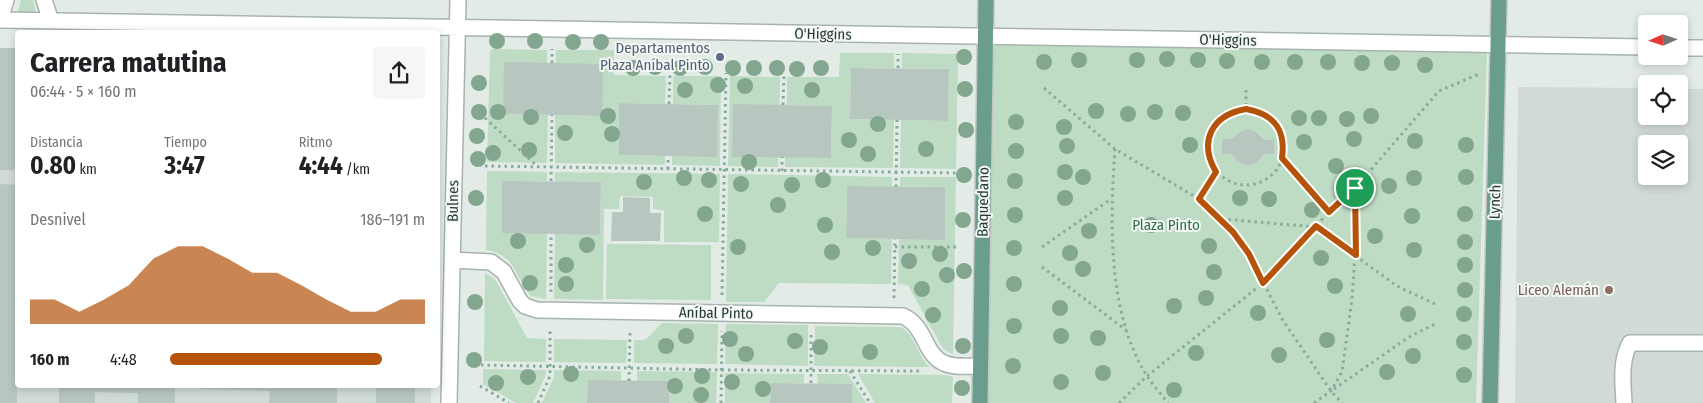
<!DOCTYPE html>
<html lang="es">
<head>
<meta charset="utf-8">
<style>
  body { margin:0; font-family:"Fira Sans Condensed",sans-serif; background:#f6f6f6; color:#202124; height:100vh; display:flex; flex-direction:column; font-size:19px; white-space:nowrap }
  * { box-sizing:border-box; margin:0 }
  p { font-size:16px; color:#757577 }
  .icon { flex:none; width:28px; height:28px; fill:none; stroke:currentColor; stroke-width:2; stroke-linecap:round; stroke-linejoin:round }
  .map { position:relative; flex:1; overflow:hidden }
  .side { position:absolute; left:15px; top:30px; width:425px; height:358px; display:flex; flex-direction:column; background:#fff; border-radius:5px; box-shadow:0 2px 8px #0003 }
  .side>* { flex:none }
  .needle { width:32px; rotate:267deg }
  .fabs { position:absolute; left:1638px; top:15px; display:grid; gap:10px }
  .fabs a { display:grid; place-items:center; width:50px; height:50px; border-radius:5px; background:#fff; box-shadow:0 2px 8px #0003; font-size:25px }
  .pin { position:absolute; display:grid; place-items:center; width:42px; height:42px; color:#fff; margin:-21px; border:2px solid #fff; border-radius:50%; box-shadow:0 1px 5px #0007 }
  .round { display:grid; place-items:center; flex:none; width:52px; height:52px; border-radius:5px; background:#f6f6f6 }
  .head { display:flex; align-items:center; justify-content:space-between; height:85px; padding:0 15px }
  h1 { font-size:28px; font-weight:700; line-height:38px }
  .metrics { display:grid; grid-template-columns:repeat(3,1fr); gap:8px; height:85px; padding:5px 15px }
  .metrics div { display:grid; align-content:center }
  .metrics b { font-size:25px; font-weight:700 }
  .metrics small { font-size:14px; font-weight:400 }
  .metrics p { font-size:14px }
  .chart { height:140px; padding:10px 15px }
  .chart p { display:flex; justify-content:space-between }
  .chart svg { width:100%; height:90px; margin-top:5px; fill:#b45309; opacity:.7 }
  ul { padding:0 15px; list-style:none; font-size:16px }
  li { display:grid; grid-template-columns:80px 60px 1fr; align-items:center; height:38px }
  li i { height:12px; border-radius:6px; background:#b45309 }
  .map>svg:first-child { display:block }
  .built { fill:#d1dbd6; fill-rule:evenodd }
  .green { fill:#bedbc4 }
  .building { fill:#b8c6c0 }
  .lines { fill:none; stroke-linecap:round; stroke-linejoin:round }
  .minor-casing { stroke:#a6b3ae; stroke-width:18 }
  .major-casing { stroke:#c2c8c6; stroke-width:18 }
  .path { stroke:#86ac9e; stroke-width:3; stroke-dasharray:2.5 4; stroke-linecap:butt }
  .minor { stroke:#fff; stroke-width:15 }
  .major { stroke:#6b9d8d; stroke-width:15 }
  .tree { fill:#82a78e }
  .route-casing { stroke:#fff; stroke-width:10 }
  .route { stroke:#b45309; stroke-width:6 }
  .service-dot { fill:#5c6f8a; stroke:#f3f8f5; stroke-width:2 }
  .education-dot { fill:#8d6e63; stroke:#f3f8f5; stroke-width:2 }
  .labels { text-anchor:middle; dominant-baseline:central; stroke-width:4; stroke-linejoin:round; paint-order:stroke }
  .street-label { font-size:15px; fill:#243b34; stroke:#f3f8f5 }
  .service-label { font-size:15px; fill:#4e5e75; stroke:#f3f8f5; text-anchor:end }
  .park-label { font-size:15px; fill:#326f45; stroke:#f3f8f5 }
  .education-label { font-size:15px; fill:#785e54; stroke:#f3f8f5; text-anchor:end }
</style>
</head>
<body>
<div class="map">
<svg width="1703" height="403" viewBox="0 0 1703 403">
  <rect width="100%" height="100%" fill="#e3ebe7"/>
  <path class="built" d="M1518 87 1646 88V116H1679V89H1703V403H1515ZM1646 144H1679V176H1646Z
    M0 170H17L18 385H431V403H0Z"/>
  <path class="green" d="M21 0H33L38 21H15Z
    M996 44 1487 50 1476 403H985L990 56Z
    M493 49 547 50V63L503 114 548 115 547 163 487 162 490 52Z
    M556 50H614V75L666 76 665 104 620 103 619 155 665 156V165L555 163V115L602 116 556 63Z
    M840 53H894V68H851L850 119 894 120 893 168 785 167V157L831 158 832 106 787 105V77H839Z
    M902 53 958 54 956 169 900 168 901 120 948 121 949 69 902 68Z
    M673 76H721L720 166 672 165V156L718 105 673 104Z
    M730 76 780 77 778 167 728 166Z
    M487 171 547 172V181H502V233H547L546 299 531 296C514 277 517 255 486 250Z
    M555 172 720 174 719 242H664V210L653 209V197L620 196 619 209H604L603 300 554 299 555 234H600L601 183 555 182Z
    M728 174 892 177V187L847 186 846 238 892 239 891 284 779 283 764 302H726Z
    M900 177H956L953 354 946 351 942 347 908 285 898 284 899 239H945V187L900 186Z
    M607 244 711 245V300L606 299Z
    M485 273 495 279 527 338 546 339V362L484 361Z
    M662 323 718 324 717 364 634 363V340H645Z
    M726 324 808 325V366L725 364Z
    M815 326 900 327C916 334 917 357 930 367L814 366Z
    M554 339 627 340 626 363 554 362Z
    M483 369 546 370V375L533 403H516L483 384Z
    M554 370 621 371V381L588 380 587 403H542L554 377Z
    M637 371 717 372 716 403H669L637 381Z
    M725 373 804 374V383H771L770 403H725Z
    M817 374H848L866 403H852L851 384H818Z
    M858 374 945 375 953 377 952 403H875Z"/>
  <path class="building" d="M0 48H18V143H16L15 170H0Z
    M504 62 603 64 602 116 503 114Z
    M851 68 949 69 948 121 850 119Z
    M619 103 718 105 717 157 619 155Z
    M733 104 832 106 831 158 732 157Z
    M1248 129 1255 131 1264 140H1274V154H1264L1256 163 1250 165 1244 164 1237 161 1232 154H1222V139H1232L1241 131Z
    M502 181 601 182 600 235 502 233Z
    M0 184 18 185 17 403H0Z
    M847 186 945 187V240L846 238Z
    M623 197 650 198V213H661L660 241H611L612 212H623Z
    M588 380 669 381V403H587Z
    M771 383 852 384V403H770Z
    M59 385H175V403H138V393L95 392V403H59Z
    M201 385H337V403H269L270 391 201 389Z
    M376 385H415V403H376Z"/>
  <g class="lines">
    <g class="minor-casing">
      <path id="minor" d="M44 0 51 21
        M0 20 1646 47
        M0 20 6 0
        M1679 48H1703
        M452 260 491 262 504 272 520 301 525 306 537 310 903 316C926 326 924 355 944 363 955 368 969 366 980 366
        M449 403 458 0
        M1624 403C1623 383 1620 361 1630 343H1703"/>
    </g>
    <g class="major-casing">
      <path id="major" d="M980 403 986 0
        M1490 403 1499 0"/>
    </g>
    <path class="path" d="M552 63V49
      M898 68V54
      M1044 88 1115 149 1199 199 1221 219 1233 232 1249 254 1282 319 1331 391 1342 403
      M1246 90V109
      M669 104 670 73
      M783 105 784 74
      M1208 147a38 38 0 1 1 76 0a38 38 0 1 1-76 0Z
      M485 118 538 167
      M1115 149C1110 221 1107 313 1147 376 1153 385 1161 394 1168 403
      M1282 158 1329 212
      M485 166 959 173
      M668 169V156
      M782 171V157
      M551 181 552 115
      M896 187 897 120
      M1199 199 1217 172
      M1222 219 1316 227 1397 286 1437 305
      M895 247H958
      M1042 247 1111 199
      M1042 267 1126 330
      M551 292V234
      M722 295 726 73
      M894 298 895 239
      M481 365 721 370 922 371
      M850 371 870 403
      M629 381 630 331
      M811 383V334
      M480 386 509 403
      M1334 389 1409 337 1437 323
      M538 403 550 376V329
      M721 403 722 331
      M1119 403 1147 376 1263 283 1329 212 1355 188 1439 91 1479 74
      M1314 403 1331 391 1342 372 1352 299 1355 255V189"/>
    <use href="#minor" class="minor"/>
    <use href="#major" class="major"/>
  </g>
  <g class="tree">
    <circle cx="497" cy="41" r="8"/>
    <circle cx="535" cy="41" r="8"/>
    <circle cx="573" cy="42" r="8"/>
    <circle cx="601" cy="42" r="8"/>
    <circle cx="964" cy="57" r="8"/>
    <circle cx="1167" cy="59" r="8"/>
    <circle cx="1079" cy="60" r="8"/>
    <circle cx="1137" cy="60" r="8"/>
    <circle cx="1198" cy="60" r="8"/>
    <circle cx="1227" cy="61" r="8"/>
    <circle cx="1044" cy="62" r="8"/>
    <circle cx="1262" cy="62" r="8"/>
    <circle cx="1295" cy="62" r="8"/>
    <circle cx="1328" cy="62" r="8"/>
    <circle cx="1362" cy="63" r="8"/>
    <circle cx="1392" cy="63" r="8"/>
    <circle cx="1425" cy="65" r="8"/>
    <circle cx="655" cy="67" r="8"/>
    <circle cx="705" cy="67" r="8"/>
    <circle cx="633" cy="68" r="8"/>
    <circle cx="680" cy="68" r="8"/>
    <circle cx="733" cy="68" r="8"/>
    <circle cx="754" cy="68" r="8"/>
    <circle cx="777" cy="68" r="8"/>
    <circle cx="821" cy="68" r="8"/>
    <circle cx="797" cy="69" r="8"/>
    <circle cx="479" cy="83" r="8"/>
    <circle cx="718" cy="85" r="8"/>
    <circle cx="745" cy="86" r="8"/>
    <circle cx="965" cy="89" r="8"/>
    <circle cx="685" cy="90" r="8"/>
    <circle cx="812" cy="90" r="8"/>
    <circle cx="1096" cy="111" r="8"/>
    <circle cx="479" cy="112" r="8"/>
    <circle cx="498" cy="112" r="8"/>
    <circle cx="1155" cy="112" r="8"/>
    <circle cx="1183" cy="113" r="8"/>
    <circle cx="1128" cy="114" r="8"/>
    <circle cx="608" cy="116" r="8"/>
    <circle cx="1371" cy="116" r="8"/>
    <circle cx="531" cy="117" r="8"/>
    <circle cx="1299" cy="118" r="8"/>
    <circle cx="1319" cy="118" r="8"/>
    <circle cx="1347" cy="119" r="8"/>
    <circle cx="1016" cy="122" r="8"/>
    <circle cx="878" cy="124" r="8"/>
    <circle cx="1064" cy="127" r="8"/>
    <circle cx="966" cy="130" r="8"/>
    <circle cx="565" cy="133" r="8"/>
    <circle cx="612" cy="134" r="8"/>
    <circle cx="477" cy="136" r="8"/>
    <circle cx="1354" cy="139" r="8"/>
    <circle cx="849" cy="140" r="8"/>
    <circle cx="1415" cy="141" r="8"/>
    <circle cx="1304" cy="142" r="8"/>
    <circle cx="1190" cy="145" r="8"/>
    <circle cx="1466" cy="145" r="8"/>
    <circle cx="1067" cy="146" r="8"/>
    <circle cx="926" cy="149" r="8"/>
    <circle cx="529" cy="150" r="8"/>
    <circle cx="1016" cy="151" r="8"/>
    <circle cx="493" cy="153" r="8"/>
    <circle cx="868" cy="154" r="8"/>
    <circle cx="478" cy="159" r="8"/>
    <circle cx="749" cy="162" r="8"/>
    <circle cx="1336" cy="166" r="8"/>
    <circle cx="1065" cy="172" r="8"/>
    <circle cx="964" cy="175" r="8"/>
    <circle cx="1083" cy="177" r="8"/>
    <circle cx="1466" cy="177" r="8"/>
    <circle cx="684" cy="178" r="8"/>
    <circle cx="1414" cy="178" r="8"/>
    <circle cx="709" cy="180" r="8"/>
    <circle cx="823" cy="180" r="8"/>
    <circle cx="1015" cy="181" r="8"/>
    <circle cx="644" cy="182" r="8"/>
    <circle cx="741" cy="184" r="8"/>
    <circle cx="792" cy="185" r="8"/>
    <circle cx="1389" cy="186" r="8"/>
    <circle cx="476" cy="198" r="8"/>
    <circle cx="1065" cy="198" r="8"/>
    <circle cx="1240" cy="198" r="8"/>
    <circle cx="1269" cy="199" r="8"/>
    <circle cx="778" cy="205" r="8"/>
    <circle cx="1312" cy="210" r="8"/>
    <circle cx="705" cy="214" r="8"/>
    <circle cx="1465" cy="214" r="8"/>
    <circle cx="1015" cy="215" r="8"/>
    <circle cx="1412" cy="216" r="8"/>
    <circle cx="963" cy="220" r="8"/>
    <circle cx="825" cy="225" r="8"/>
    <circle cx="1151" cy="225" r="8"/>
    <circle cx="1089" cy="231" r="8"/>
    <circle cx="1375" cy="236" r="8"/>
    <circle cx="518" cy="241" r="8"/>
    <circle cx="1465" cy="242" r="8"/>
    <circle cx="587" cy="245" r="8"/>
    <circle cx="1209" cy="246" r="8"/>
    <circle cx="738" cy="247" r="8"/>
    <circle cx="873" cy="248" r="8"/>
    <circle cx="1014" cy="248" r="8"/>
    <circle cx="1414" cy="250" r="8"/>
    <circle cx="832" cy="252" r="8"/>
    <circle cx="1070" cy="253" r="8"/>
    <circle cx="940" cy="254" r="8"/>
    <circle cx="1321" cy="258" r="8"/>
    <circle cx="909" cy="261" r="8"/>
    <circle cx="566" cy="265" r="8"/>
    <circle cx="1465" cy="265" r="8"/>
    <circle cx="1083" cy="269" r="8"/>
    <circle cx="964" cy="271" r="8"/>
    <circle cx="1214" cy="272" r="8"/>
    <circle cx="947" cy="275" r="8"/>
    <circle cx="530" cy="283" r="8"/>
    <circle cx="566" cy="284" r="8"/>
    <circle cx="1014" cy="284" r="8"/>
    <circle cx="1335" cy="286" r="8"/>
    <circle cx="922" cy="289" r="8"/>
    <circle cx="1465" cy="290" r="8"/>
    <circle cx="1206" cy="298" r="8"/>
    <circle cx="475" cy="302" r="8"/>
    <circle cx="1174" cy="306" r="8"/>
    <circle cx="1060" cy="308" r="8"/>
    <circle cx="1258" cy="313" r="8"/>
    <circle cx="1408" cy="314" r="8"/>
    <circle cx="1464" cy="314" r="8"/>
    <circle cx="933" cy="315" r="8"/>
    <circle cx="1014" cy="326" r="8"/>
    <circle cx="686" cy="336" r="8"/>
    <circle cx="1061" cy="336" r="8"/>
    <circle cx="1098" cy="338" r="8"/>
    <circle cx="730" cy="339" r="8"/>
    <circle cx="1327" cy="340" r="8"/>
    <circle cx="795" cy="341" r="8"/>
    <circle cx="1464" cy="342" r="8"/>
    <circle cx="666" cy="346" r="8"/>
    <circle cx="963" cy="346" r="8"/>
    <circle cx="820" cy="347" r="8"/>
    <circle cx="870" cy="352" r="8"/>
    <circle cx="1196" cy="353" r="8"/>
    <circle cx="746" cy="354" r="8"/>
    <circle cx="1279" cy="355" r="8"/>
    <circle cx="1413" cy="356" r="8"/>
    <circle cx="474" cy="360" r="8"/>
    <circle cx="1013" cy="366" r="8"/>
    <circle cx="1387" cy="372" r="8"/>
    <circle cx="1103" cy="373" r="8"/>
    <circle cx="571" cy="374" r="8"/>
    <circle cx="1464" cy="375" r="8"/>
    <circle cx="702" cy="376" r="8"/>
    <circle cx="528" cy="377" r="8"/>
    <circle cx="732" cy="382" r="8"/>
    <circle cx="1061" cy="382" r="8"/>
    <circle cx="496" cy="383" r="8"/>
    <circle cx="675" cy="386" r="8"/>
    <circle cx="962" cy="388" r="8"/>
    <circle cx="763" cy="389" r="8"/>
    <circle cx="1174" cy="390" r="8"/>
    <circle cx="701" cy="395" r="8"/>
  </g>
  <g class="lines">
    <g class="route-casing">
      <path id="route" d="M1246 109C1274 114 1286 129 1282 158L1329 212 1355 188 1356 255 1316 226 1263 283 1249 254 1233 232 1199 199 1216 172C1198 141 1212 115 1246 109Z"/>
    </g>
    <use href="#route" class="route"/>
  </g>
  <circle class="service-dot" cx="720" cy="57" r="5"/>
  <circle class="education-dot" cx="1609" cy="290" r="5"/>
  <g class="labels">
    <g class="street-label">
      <text transform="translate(823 34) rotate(1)">O'Higgins</text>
      <text transform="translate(1228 40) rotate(1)">O'Higgins</text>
      <text transform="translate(453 201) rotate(-89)">Bulnes</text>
      <text transform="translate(983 202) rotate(-89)">Baquedano</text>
      <text transform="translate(1495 202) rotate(-88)">Lynch</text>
      <text transform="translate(716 313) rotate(1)">Aníbal Pinto</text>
    </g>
    <g class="service-label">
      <text x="710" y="48">Departamentos<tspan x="710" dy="17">Plaza Aníbal Pinto</tspan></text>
    </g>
    <g class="park-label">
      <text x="1166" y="225">Plaza Pinto</text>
    </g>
    <g class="education-label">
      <text x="1599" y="290">Liceo Alemán</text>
    </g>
  </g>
</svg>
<div class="fabs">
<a><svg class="needle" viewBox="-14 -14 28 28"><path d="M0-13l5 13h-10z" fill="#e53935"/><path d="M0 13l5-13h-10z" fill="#757577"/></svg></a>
<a><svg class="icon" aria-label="locate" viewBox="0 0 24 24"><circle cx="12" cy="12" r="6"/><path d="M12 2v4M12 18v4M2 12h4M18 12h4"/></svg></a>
<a><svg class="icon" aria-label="layers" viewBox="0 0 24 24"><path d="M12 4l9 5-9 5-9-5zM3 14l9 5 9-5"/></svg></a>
</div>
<div class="pin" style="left:1355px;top:188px;background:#1e9e55"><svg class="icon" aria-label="arrive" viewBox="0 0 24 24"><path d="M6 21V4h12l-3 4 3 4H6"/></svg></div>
<section class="side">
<div class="head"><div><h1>Carrera matutina</h1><p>06:44 · 5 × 160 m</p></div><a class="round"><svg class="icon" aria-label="share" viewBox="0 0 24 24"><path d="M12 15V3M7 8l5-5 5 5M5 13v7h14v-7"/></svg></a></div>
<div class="metrics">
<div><p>Distancia</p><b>0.80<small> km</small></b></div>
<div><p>Tiempo</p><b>3:47</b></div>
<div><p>Ritmo</p><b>4:44<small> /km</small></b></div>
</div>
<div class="chart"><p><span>Desnivel</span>186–191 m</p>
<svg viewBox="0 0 160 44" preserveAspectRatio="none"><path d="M0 44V32L10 32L20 38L30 32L40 25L50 12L60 6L70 6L80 12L90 19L100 19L110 25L120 32L130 38L140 38L150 32L160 32V44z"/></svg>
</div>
<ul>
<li><b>160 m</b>4:48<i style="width:83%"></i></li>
</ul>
</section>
</div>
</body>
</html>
